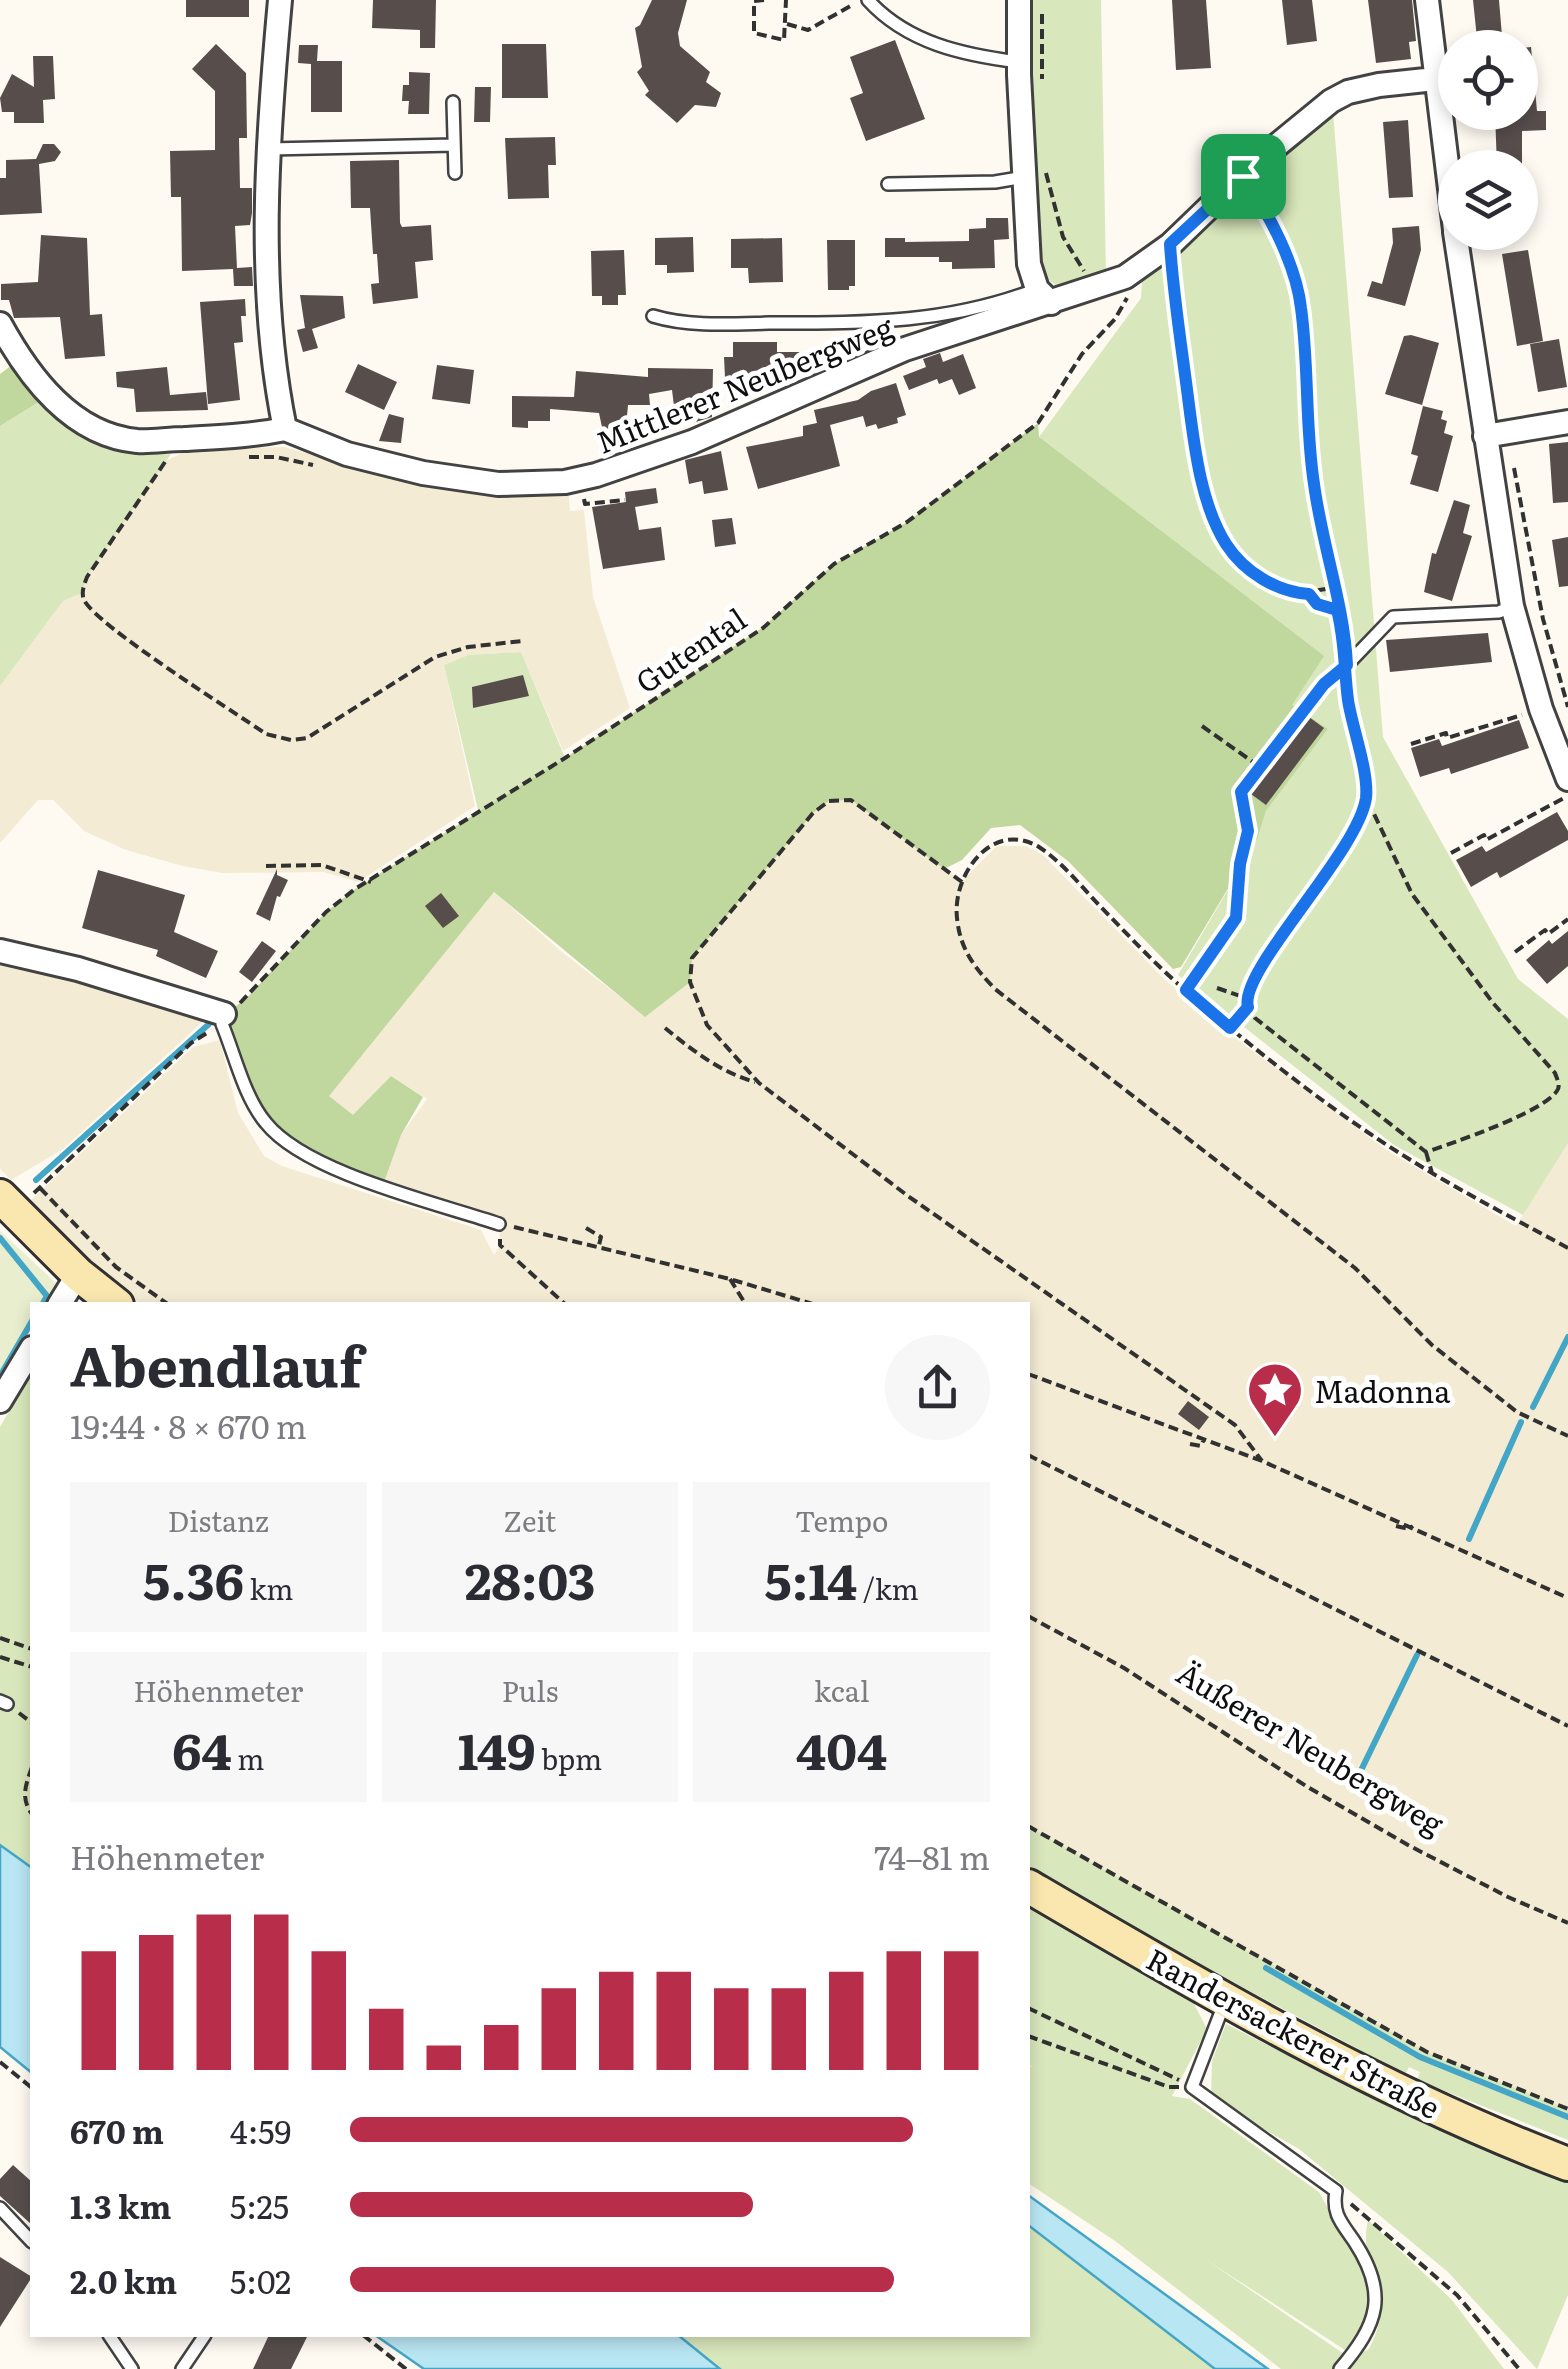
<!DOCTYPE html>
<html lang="de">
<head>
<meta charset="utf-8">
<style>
  body { margin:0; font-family:Literata,serif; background:#f7f7f7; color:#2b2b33; height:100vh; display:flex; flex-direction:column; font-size:38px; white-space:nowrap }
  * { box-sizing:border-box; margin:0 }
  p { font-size:32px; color:#7c7c81 }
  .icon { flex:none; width:55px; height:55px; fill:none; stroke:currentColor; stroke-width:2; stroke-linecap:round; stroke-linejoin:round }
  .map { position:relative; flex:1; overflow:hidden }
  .details { position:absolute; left:30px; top:1302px; width:1000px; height:1035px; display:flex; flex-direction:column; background:#fff; border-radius:0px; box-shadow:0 5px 15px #0003 }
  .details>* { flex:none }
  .buttons { position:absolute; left:1438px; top:30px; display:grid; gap:20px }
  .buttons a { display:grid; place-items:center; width:100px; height:100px; border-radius:50%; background:#fff; box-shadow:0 5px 15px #0003; font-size:50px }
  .pin { position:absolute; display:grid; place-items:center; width:85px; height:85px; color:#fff; margin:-42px; border-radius:20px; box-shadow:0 5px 15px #0006 }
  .round { display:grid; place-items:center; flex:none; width:105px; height:105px; border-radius:52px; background:#f7f7f7 }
  .head { display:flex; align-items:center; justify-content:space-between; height:170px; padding:0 40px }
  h1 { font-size:55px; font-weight:700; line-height:75px }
  .stats { display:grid; grid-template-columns:repeat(3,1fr); gap:15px; height:170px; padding:10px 40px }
  .stats div { display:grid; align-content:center; border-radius:0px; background:#f7f7f7; text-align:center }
  .stats b { font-size:50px; font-weight:700 }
  .stats small { font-size:28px; font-weight:400 }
  .stats p { font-size:28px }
  .chart { height:280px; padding:20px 40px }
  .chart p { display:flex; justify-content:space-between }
  .chart svg { width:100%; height:180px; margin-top:10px; stroke:#b82e4a; stroke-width:6 }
  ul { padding:0 40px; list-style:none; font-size:32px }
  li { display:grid; grid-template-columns:160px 120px 1fr; align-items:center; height:75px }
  li i { height:25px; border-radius:12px; background:#b82e4a }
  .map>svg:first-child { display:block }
  .farmland { fill:#f3ebd3 }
  .green { fill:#d9e7bc }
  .forest { fill:#c0d79d }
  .pitch { fill:#e9efce }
  .water { fill:#b9e6f3; stroke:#44a6c6; stroke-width:2.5 }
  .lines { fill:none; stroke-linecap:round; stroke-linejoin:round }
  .stream { stroke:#44a6c6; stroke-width:6 }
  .building { fill:#574e4c }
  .service-casing { stroke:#424242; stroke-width:16 }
  .minor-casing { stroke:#424242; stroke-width:28 }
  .secondary-casing { stroke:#313131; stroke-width:38 }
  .path { stroke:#313131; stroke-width:4; stroke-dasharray:10 5; stroke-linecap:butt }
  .service { stroke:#fff; stroke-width:11 }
  .minor { stroke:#fff; stroke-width:22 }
  .secondary { stroke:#fae7b0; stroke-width:32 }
  .route-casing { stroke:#fff; stroke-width:20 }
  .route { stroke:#1a73e8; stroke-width:12 }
  .labels { text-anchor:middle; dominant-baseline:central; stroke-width:10; stroke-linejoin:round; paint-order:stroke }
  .street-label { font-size:30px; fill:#0f0f0f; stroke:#fff }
  .poi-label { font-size:30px; fill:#0f0f0f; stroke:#fff; text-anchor:start }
</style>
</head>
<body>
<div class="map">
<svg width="1568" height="2369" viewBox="0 0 1568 2369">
  <rect width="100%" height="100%" fill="#fefaf2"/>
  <path class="farmland" d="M285 447 346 464 568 487 570 511 584 510 593 597 630 708 563 751 521 652 468 655 444 665 475 806 358 882 324 872 222 873 183 866 126 850 84 831 53 800H38L0 843V686L63 601 82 593 87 577 167 460 192 449Z
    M851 800 962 881 997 846H1026L1043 855 1163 978 1218 1025 1388 1151 1516 1226 1568 1143V2109L1427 2052 1028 1826V1305H142L99 1272 31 1200 193 1047 220 1040 238 1113 264 1156 282 1166 481 1230 494 1255 500 1245 499 1224 383 1185 401 1135 427 1099 391 1076 353 1116 328 1096 494 892 562 952 645 1016 813 813 829 801Z
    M0 963 207 1018 63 1149 11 1180 0 1169Z"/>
  <path class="green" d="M1032 0H1101L1106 275 1062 290 1040 273 1034 205Z
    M1333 111 1383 737 1518 979 1568 1019V1143L1523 1215 1394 1145 1178 975 1257 840 1266 811 1328 729 1291 706 1039 437 1141 298 1142 279Z
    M50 395 68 413 173 451 87 577 82 593 63 601 0 686V426Z
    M521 652 565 758 479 814 444 665 468 655Z
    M32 1371V1869L0 1847V1427Z
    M1028 1826 1427 2052 1568 2109V2140L1417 2080 1420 2072 1409 2067 1405 2074 1171 1949 1028 1866Z
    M1028 1904 1192 2000 1207 2029 1172 2096 1190 2099 1319 2192 1370 2284 1371 2305 1363 2328 1345 2350 1205 2259 1350 2358 1369 2349C1402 2284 1356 2274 1368 2220L1452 2300 1504 2369H1281L1115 2241 1028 2183V2066L1033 2067 1028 2064Z
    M1226 2024 1406 2115 1568 2183V2295L1537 2369 1448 2272 1299 2149 1211 2099 1212 2061Z
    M1028 2225 1215 2369H720L678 2335H1028Z"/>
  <path class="forest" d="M20 359 50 395 0 426V374Z
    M1038 423 1039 437 1324 656 1292 705 1328 729 1266 811 1257 840 1181 967 1173 969 1068 861 1020 825 991 828 962 860 944 869 851 800 829 801 813 813 692 958 690 982 645 1017 494 892 329 1096 353 1115 391 1076 423 1097 401 1135 383 1185 298 1151 255 1106 224 1014 246 999 326 912 355 889 565 758 762 628 834 564 907 522Z"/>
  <path class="pitch" d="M0 1231 56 1283 43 1305H32V1321L0 1374Z"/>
  <path class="water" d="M0 1845 32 1868V2073L0 2047Z
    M1028 2195 1268 2369H1215L1028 2225Z
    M375 2335H678L720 2369H424Z"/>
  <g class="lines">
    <path class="stream" d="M36 1180 209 1024
      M0 1238 47 1296 42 1305
      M0 1376 32 1321
      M1533 1407 1568 1337
      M1469 1539 1521 1422
      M1352 1789 1417 1655
      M1266 1968 1420 2057 1568 2117"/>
  </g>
  <path class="building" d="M186 0H249V17H186Z
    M373 0H436L435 48H420V30L372 28Z
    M652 0H687L678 33 680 46 710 72 706 82 721 93 716 107 695 105 677 123 645 95 649 91 637 72 642 67 635 28 640 25Z
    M1172 0H1206L1211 68 1176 70Z
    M1282 0H1312L1317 41 1287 45Z
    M1368 0H1412L1416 41 1409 42 1411 59 1376 63Z
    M1473 0H1499L1503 48H1478Z
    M895 40 925 119 866 141 850 98 863 93 850 57Z
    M216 44 246 73 247 138H239L240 188H252V213L250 225 235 226 237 268 252 267 253 286H234L233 269 182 271 181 197H171L170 151 215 150V91L192 69Z
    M502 44H546L548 98H502Z
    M299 45H318L317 61H342V112H311V64L298 63Z
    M1531 47 1537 111H1546V130L1522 131V168H1497L1495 112H1520V48Z
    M33 56H53L55 99 43 100 44 123H14V112H2L0 98 12 74 34 87Z
    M409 72 430 73 429 114H408L409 101H402L403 85H409Z
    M475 87H491L490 122H474Z
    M1408 120 1413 197 1389 198 1383 122Z
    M555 137 556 165H548L549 198 508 199 505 138Z
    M43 144H54L61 152 55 161 39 164 42 213 0 215V178H6V160L36 159Z
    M399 160 400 223 402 227 431 225 433 260 415 262 418 298 373 304 371 284 379 283 377 254H373L370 208H351L350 161Z
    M986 218H1008L1009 239 994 240 995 268 952 269V262H939V257H885V238H905V242L969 241V229L986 228Z
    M1419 226 1421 250 1405 306 1367 296 1372 281 1382 284 1393 243 1392 228Z
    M41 235 87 238 90 315 102 314 105 356 65 359 60 317 14 318 9 300H1V284L38 282Z
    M693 237 694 272 667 273V265H655V238Z
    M782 238 783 282 749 283 748 268H731V239Z
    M827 240H855V286H849V290H828Z
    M624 250 626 295H618V305H602V296H592L591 251Z
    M1528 250 1543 341 1517 346 1502 254Z
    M300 295 343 296 345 318 312 329 318 348 303 352 297 330 305 328Z
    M245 299 246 316H241L243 342 234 343 240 400 208 404 200 302Z
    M1411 335 1439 343 1422 405 1385 394 1404 336Z
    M1559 339 1567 387 1538 392 1530 344Z
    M733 342H777V352H819V369H777V377L725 378 724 357H733Z
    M940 353 943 362 963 354 976 388 959 395 952 379 939 384 937 379 909 390 903 376 926 367 923 359Z
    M358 364 397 382 384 410 345 392Z
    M437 365 474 370 470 404 432 399Z
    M167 367 170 395 206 392 208 410 136 412 134 389 117 387 116 372Z
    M648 368 713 369 712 417 686 425 687 406H674L672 390 649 394 650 405H628L626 427 622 428 625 442 606 446 599 413 550 409V421H528V428L512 427V396L574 397 576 371 648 377Z
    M896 383 906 415 897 418 898 423 878 429 876 424 866 427 863 416 830 425 840 466 758 489 746 447 803 436V426L817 423 814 410 858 400 871 391Z
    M1423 406 1443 411 1441 419 1447 421 1444 433 1453 436 1438 492 1410 484 1418 456 1411 454Z
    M389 414 404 418 401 443 379 441Z
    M1568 442V502L1553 503 1549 444Z
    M721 451 728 490 704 494 702 481 689 484 685 460Z
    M656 488 658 503 635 507 639 530 661 527 665 560 603 569 592 507 626 502 625 492Z
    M1454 500 1470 505 1463 533 1472 536 1452 601 1424 592 1432 553 1436 554Z
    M732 518 736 544 715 547 712 520Z
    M1568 537V586L1559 587 1552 540Z
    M1488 633 1492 662 1390 672 1386 640Z
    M523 675 529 696 473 708 472 687Z
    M1309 717 1324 728 1266 805 1251 794Z
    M1519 720 1529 748 1451 774 1449 768 1420 777 1411 748 1439 739 1442 746Z
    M1557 812 1568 831V840L1500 878 1497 872 1471 887 1456 860 1482 846 1486 852Z
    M277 869V875L288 880 280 897 277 896 270 921 256 914Z
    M98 870 185 895 174 932 218 951 206 978 156 956 158 950 82 928Z
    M441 893 459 916 443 928 425 906Z
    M1568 931V966L1547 984 1526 960 1549 940 1552 944Z
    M262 941 276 951 252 982 239 972Z
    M1188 1401 1209 1417 1199 1430 1178 1414Z
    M13 2165 32 2182V2225L0 2196V2179Z
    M0 2257 32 2277 0 2327Z
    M269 2335H308L291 2369H253Z"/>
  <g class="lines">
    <g class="service-casing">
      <path id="service" d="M868 0C907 43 963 55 1019 62
        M453 102 455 173
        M269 149 454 145
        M888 184 995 182 1025 177
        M653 316C689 327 731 324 769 323 863 323 948 324 1037 289
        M1347 665 1393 617 1499 612 1512 606
        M223 1014 222 1024C235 1055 244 1097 266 1123 306 1173 437 1203 499 1224
        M0 1701 7 1704
        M1224 2004 1192 2087 1336 2191C1332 2214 1341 2222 1354 2241 1389 2294 1378 2324 1340 2369
        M0 2208 32 2242
        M109 2335 132 2369
        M182 2369 205 2335"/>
    </g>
    <g class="minor-casing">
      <path id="minor" d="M280 0C267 141 256 289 285 429
        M1019 0V75L1029 264 1037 289 1051 303
        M1427 0 1455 230
        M1455 232 1512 606 1541 709 1568 779
        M0 324C29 377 72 435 137 441 152 442 168 439 184 439 218 437 251 436 285 429
        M285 429 347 454 423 473 498 484 565 482 596 475 692 442 905 349 1125 277 1170 245 1253 165 1331 101 1348 92 1379 85 1435 79
        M1485 436 1568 422
        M0 951 78 969 224 1014
        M59 1305 78 1274
        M0 1401 32 1348"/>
    </g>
    <g class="secondary-casing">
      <path id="secondary" d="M0 1196 78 1274 117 1305
        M1028 1886C1202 1988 1378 2092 1568 2164"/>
    </g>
    <path class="path" d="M764 0 754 1V33L784 40 786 0
      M1042 14V79
      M787 24 808 30 854 4
      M1046 173 1063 237 1084 271
      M1255 194 1282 248 1301 306 1304 401 1314 487 1346 646
      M1171 269C1174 306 1180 340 1186 376 1190 406 1190 439 1197 468 1215 539 1253 608 1335 587
      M624 428 628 442
      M249 457H276L313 465
      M165 462 87 577C84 585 81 592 84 600 97 626 233 711 266 734L291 740 307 738 435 657 468 647 522 641
      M1514 468 1543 619 1568 707
      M584 499 585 504 625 500
      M1309 594 1317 604 1337 609
      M1347 680 1366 797 1350 840 1265 961 1246 1002 1255 1018 1426 1152C1450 1144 1548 1111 1558 1089 1560 1084 1557 1079 1555 1073L1493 1003 1412 894 1366 797
      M1202 726 1260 767
      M1411 744 1446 733 1447 738 1522 715
      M1451 853 1484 835 1486 840 1564 798
      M266 866 322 865 371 882
      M962 882 851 800 829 801 813 813 692 958 690 982 707 1025 759 1083 908 1196 1235 1425 1262 1461
      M1515 952 1545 930 1548 934 1568 919
      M1217 988 1246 998
      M1187 989 1236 918 1240 864 1248 831 1241 792 1335 675
      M240 1003 326 912 355 889 565 758 763 628 834 564 907 522 1038 423 1082 354 1115 319 1127 298
      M1231 1027 1248 1007
      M665 1028C692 1050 720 1072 755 1082
      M1426 1152 1432 1173
      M40 1188 116 1267 169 1305
      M34 1193 191 1043 210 1031
      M514 1227 730 1279 816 1305
      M586 1228 601 1237 599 1245
      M500 1239V1245L566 1305
      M1568 1248C1515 1219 1460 1191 1409 1159 1330 1110 1256 1051 1185 990 1155 964 1127 934 1099 905 1080 885 1062 862 1039 847 992 819 952 875 957 918 960 949 974 967 995 989L1355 1268 1432 1345 1517 1412 1568 1436
      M730 1279 746 1305
      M1028 1374 1262 1461 1568 1598
      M1190 1444 1201 1446 1204 1439
      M1028 1455 1568 1726
      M1396 1526 1409 1529 1413 1526
      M1028 1616 1124 1668 1306 1786 1408 1845 1508 1897 1568 1923
      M0 1638 32 1649
      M0 1657 32 1667
      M19 1713 32 1723
      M32 1767C26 1784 20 1798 32 1814
      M1028 1826 1427 2052 1568 2109
      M1028 2008 1179 2080
      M1028 2036 1169 2087H1179
      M0 2062 32 2088
      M1351 2204 1457 2295 1519 2369
      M363 2335 406 2369"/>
    <use href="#service" class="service"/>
    <use href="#minor" class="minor"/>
    <use href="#secondary" class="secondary"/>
  </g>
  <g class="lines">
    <g class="route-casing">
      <path id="route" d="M1243 176 1170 244C1173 291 1180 336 1186 382 1193 433 1198 500 1226 544 1244 572 1277 592 1309 594L1317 604 1337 610C1345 640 1344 669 1348 700 1352 727 1369 772 1366 798 1358 853 1238 971 1248 1007L1230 1028 1186 990 1236 918 1240 864 1248 831 1241 792 1324 684 1347 665C1344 604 1322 545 1314 484 1305 426 1309 366 1301 308 1296 264 1268 212 1243 176"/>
    </g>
    <use href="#route" class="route"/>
  </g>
  <defs>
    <g id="sight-pin" transform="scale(2.875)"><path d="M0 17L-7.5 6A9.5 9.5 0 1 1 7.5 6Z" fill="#b82e4a" stroke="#fff"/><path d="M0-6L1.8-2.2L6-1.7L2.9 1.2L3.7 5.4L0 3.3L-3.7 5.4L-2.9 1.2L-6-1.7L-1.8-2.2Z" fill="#fff"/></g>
  </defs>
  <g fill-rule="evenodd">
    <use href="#sight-pin" x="1275" y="1390"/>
  </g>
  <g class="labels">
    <g class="street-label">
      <text transform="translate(744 383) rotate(-22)">Mittlerer Neubergweg</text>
      <text transform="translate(690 649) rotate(-34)">Gutental</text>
      <text transform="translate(1311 1747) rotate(31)">Äußerer Neubergweg</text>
      <text transform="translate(1294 2032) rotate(28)">Randersackerer Straße</text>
    </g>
    <g class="poi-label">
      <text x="1314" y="1390">Madonna</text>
    </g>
  </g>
</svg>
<div class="buttons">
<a><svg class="icon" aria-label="locate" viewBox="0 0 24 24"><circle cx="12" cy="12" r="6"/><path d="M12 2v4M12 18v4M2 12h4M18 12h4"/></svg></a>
<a><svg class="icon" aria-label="layers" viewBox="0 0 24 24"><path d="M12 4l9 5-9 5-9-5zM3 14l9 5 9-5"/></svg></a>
</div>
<div class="pin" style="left:1243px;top:176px;background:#1e9e55"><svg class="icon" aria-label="arrive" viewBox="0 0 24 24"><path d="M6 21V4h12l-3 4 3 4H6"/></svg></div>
<section class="details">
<div class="head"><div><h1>Abendlauf</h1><p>19:44 · 8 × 670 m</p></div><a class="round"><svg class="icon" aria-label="share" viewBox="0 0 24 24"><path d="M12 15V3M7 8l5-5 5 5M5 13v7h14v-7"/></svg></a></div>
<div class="stats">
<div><p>Distanz</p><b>5.36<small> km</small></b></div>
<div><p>Zeit</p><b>28:03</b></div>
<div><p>Tempo</p><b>5:14<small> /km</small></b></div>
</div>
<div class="stats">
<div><p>Höhenmeter</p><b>64<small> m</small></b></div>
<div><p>Puls</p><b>149<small> bpm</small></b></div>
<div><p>kcal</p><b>404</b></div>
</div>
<div class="chart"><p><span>Höhenmeter</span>74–81 m</p>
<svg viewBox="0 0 160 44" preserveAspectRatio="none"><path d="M5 44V15M15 44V11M25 44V6M35 44V6M45 44V15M55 44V29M65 44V38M75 44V33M85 44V24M95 44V20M105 44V20M115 44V24M125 44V24M135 44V20M145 44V15M155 44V15"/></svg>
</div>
<ul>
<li><b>670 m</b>4:59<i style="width:88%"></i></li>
<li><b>1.3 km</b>5:25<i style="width:63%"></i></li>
<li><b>2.0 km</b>5:02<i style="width:85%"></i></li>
</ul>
</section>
</div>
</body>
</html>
